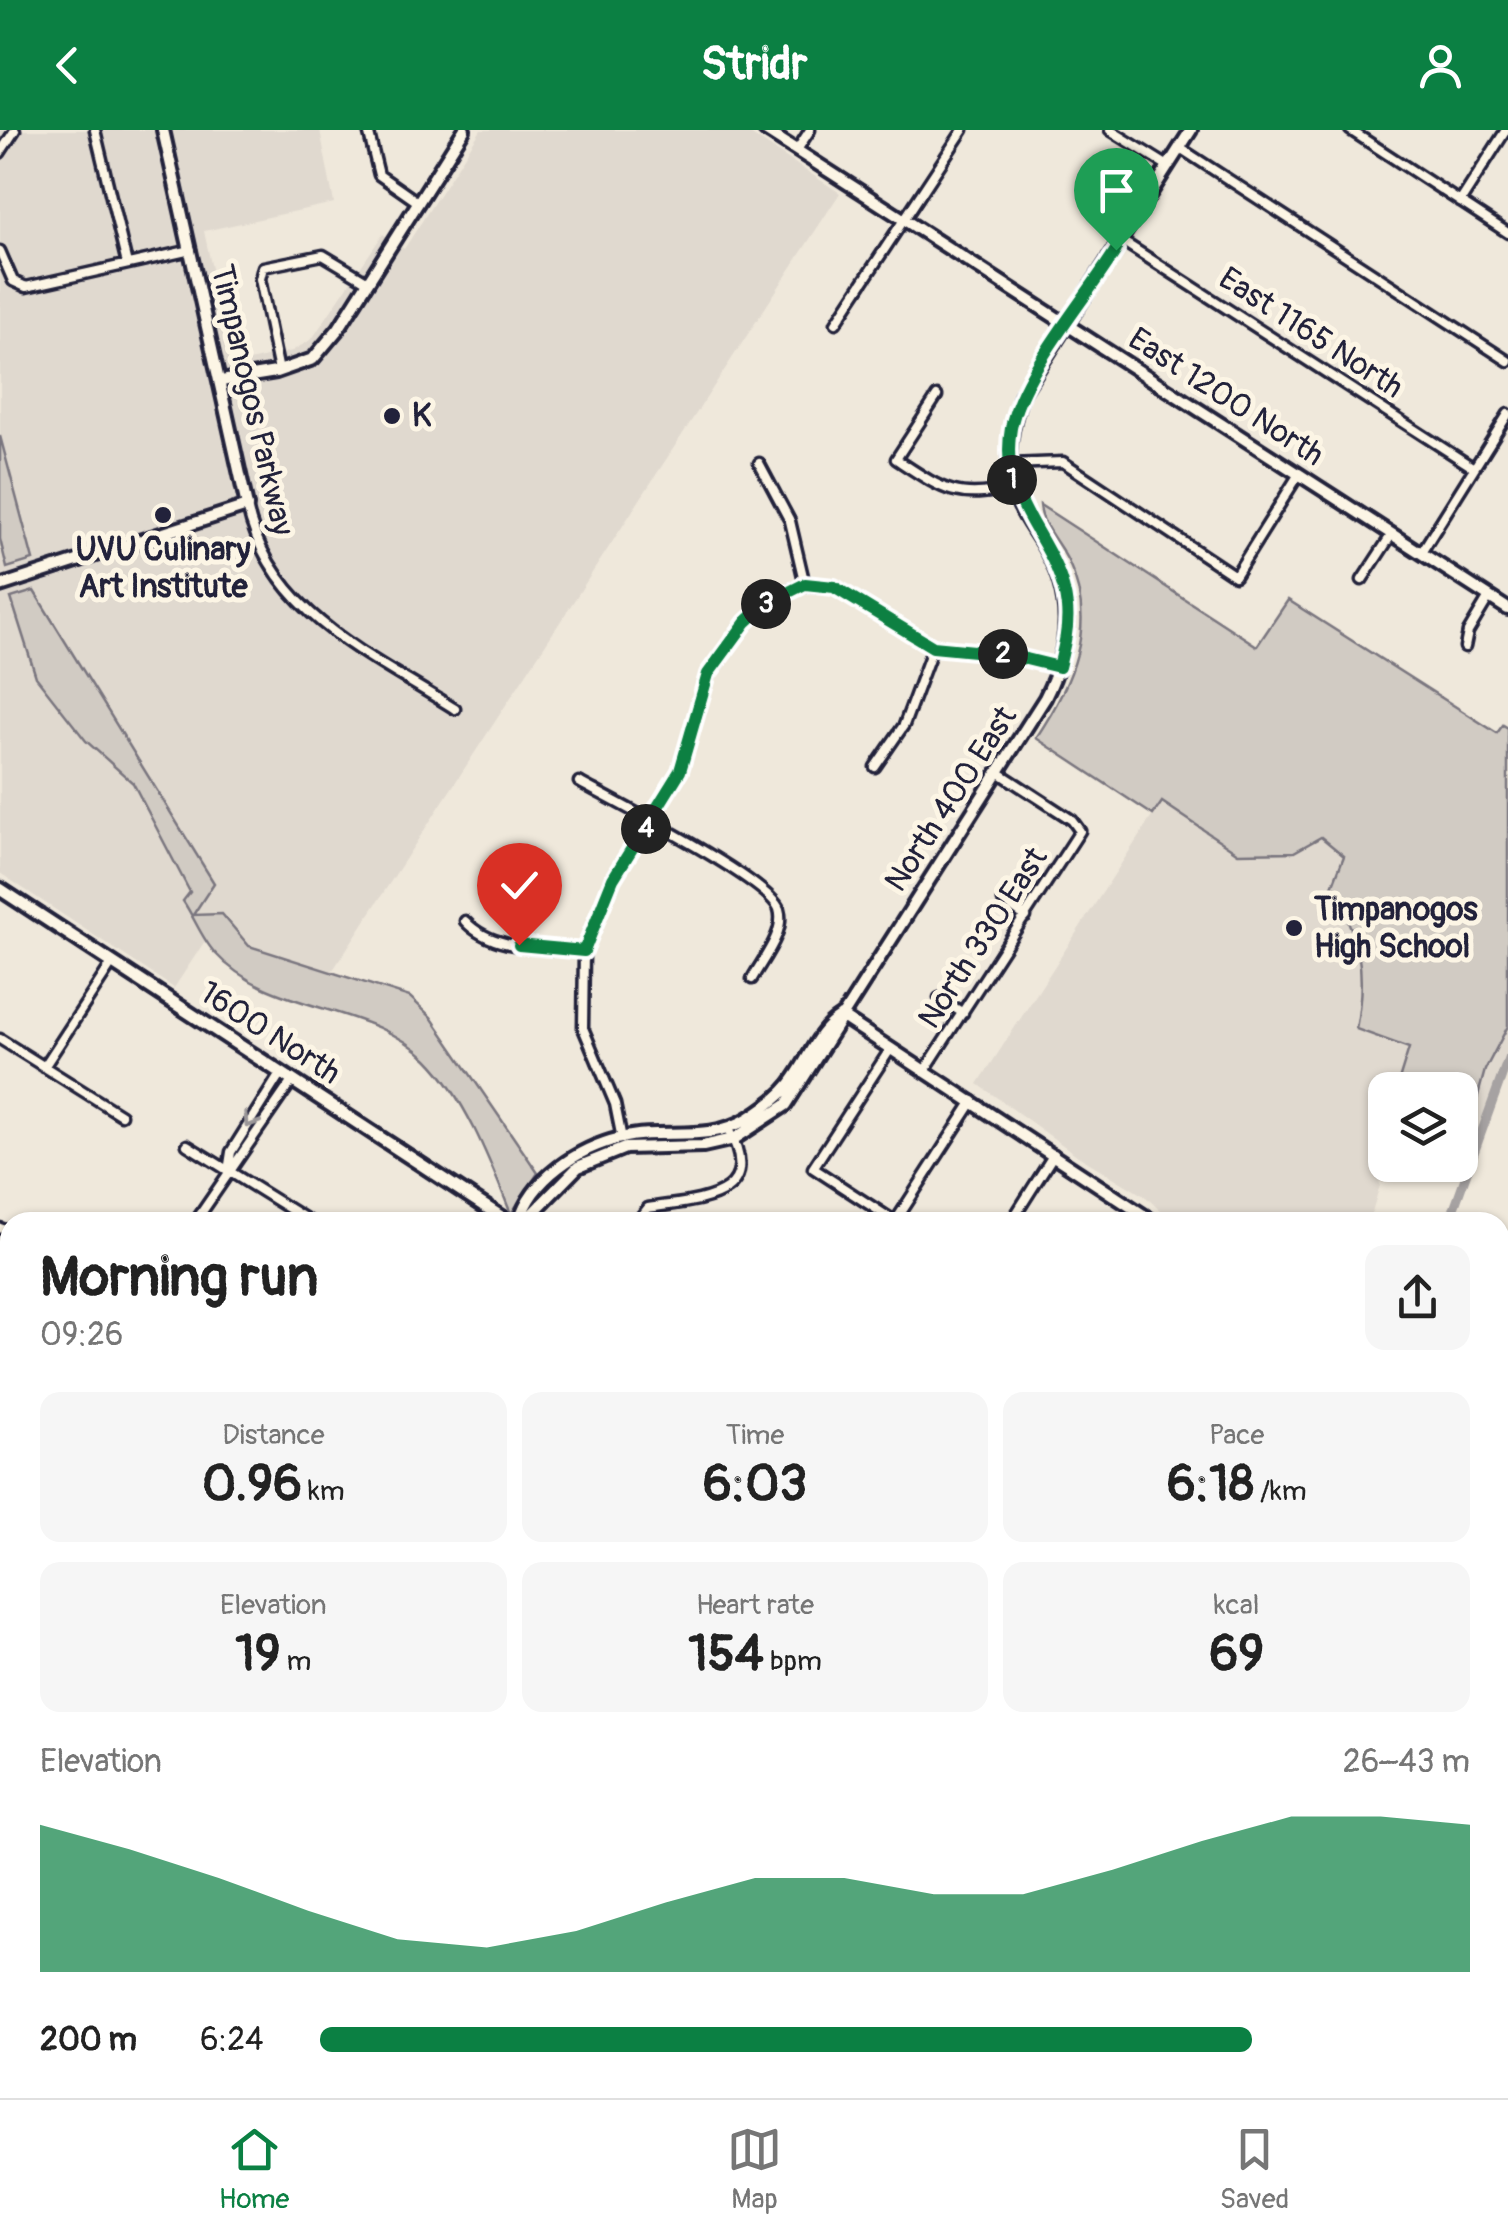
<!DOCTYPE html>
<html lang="en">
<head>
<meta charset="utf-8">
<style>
  body { margin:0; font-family:Pangolin,sans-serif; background:#f6f6f6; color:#222; height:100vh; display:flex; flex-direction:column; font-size:38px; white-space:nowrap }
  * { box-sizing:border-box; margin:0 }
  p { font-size:32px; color:#767676 }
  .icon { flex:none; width:55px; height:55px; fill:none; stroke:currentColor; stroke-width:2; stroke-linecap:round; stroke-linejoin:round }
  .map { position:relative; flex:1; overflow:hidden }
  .side { position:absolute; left:0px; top:1082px; width:1510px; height:888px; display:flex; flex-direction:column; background:#fff; border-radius:30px 30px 0 0; box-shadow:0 2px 8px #0004 }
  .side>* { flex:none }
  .tools { position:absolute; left:1368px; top:942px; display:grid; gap:20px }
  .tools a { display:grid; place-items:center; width:110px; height:110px; border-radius:20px; background:#fff; box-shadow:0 2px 8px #0004; font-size:50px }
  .pin { position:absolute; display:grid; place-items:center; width:85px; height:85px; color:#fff; margin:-102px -42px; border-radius:50% 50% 50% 0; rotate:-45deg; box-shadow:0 0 10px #0007 }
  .pin .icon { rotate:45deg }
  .km { position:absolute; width:50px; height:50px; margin:-25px; border-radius:50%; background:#222; color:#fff; font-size:28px; line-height:50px; text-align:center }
  .round { display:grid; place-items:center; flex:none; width:105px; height:105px; border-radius:20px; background:#f6f6f6 }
  .summary { display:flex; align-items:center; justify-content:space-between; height:170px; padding:0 40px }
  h1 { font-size:55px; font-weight:700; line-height:75px }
  .metrics { display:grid; grid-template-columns:repeat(3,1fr); gap:15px; height:170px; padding:10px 40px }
  .metrics div { display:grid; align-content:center; border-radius:20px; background:#f6f6f6; text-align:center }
  .metrics b { font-size:50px; font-weight:700 }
  .metrics small { font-size:28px; font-weight:400 }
  .metrics p { font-size:28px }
  .chart { height:280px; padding:20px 40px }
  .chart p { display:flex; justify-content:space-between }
  .chart svg { width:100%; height:180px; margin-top:10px; fill:#0b8043; opacity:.7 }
  ul { padding:0 40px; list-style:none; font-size:32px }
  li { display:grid; grid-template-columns:160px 120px 1fr; align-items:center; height:75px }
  li i { height:25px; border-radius:12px; background:#0b8043 }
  header { display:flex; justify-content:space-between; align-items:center; height:130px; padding:0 40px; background:#0b8043; color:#fff; font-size:45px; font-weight:700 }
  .tab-bar { display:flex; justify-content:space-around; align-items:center; height:140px; border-top:2px solid #e0e0e0; background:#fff; font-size:28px; color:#767676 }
  .tab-bar a { display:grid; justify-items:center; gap:5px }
  .tab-bar .current { color:#0b8043 }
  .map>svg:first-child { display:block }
  .built { fill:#e0d9cf }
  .green { fill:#d1cbc3; stroke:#7a767f; stroke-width:2.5 }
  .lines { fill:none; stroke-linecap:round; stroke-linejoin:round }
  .canal { stroke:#a6a2a2; stroke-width:9 }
  .minor-casing { stroke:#22223b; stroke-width:15 }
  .tertiary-casing { stroke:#22223b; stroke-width:18 }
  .secondary-casing { stroke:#22223b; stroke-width:19 }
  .minor { stroke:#fcf5e5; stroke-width:8 }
  .tertiary { stroke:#fcf5e5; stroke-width:10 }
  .secondary { stroke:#fcf5e5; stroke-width:11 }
  .oneway { stroke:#9a9698 }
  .route-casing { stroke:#fff; stroke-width:20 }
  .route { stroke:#0b8043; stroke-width:12 }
  .poi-dot { fill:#22223b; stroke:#fcf5e5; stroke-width:4 }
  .labels { text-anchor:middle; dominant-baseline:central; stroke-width:10; stroke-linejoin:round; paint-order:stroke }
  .street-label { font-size:32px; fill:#22223b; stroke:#fcf5e5 }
  .poi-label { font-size:32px; font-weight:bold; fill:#22223b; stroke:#fcf5e5; text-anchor:start }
</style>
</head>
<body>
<header><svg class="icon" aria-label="back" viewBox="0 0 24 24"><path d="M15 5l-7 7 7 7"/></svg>Stridr<svg class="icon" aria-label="person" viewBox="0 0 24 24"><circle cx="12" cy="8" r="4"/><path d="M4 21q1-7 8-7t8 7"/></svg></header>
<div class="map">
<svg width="1508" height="1968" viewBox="0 0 1508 1968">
  <rect width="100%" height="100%" fill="#efe8db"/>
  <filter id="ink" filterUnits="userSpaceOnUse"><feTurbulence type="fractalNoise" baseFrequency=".01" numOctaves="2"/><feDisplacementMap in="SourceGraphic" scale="20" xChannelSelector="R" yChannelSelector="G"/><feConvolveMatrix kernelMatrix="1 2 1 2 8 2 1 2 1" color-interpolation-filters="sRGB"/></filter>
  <g filter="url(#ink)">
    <path class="built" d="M0 0H320L334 73 204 101 231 229 236 234 292 221 312 209 383 104 404 119 481 0H744L840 63 331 843 249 816 222 785 174 858 0 743Z
      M1503 595 1508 598V925L1464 1045 1434 1035H1460V960H1385V1020L1375 1017 1380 1055 1369 1092H1172L1146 1067 1078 1026 978 954 1162 671 1498 602Z"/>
    <path class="green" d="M0 306 33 430 7 438 0 409Z
      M1040 375 1257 516 1288 470 1497 603 1503 595 1508 598V896L1485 940 1460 1031V960H1396L1409 918 1356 899C1367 839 1360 810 1332 757L1344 726 1321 707 1294 722 1238 723 1162 672 1153 685 1036 608C1072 554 1099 495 1068 431 1059 412 1041 396 1040 375Z
      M34 461 214 753 193 785 222 784 249 816 410 867 431 887 538 1043 511 1084C491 1034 466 968 427 929 369 872 270 884 215 823 202 809 194 787 183 771L190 762 133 653 86 611 36 547 11 468Z"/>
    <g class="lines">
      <path class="canal" d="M1449 1092 1508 929
        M1213 1968 1218 1960"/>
      <g class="minor-casing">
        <path id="minor" d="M95 0 127 134
          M368 0 379 45 419 73
          M1110 0 1168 36
          M1350 0 1508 103
          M1180 18 1508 231
          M797 20 810 0
          M0 23 15 0
          M1460 72 1506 0
          M1122 111 1474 338
          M0 121 13 151 26 157 191 120
          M836 193 963 0
          M279 241 260 149 263 137 323 125 368 152
          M937 266 896 329C943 360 956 371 1013 358
          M759 333 790 391 805 455
          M1010 334 1063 332 1235 446 1299 344
          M247 376C270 483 370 525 455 579
          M1421 423 1508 284
          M1362 450 1392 404
          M1465 517 1468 502 1489 467
          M875 637 904 595 933 517
          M579 652C613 671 769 750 779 779 786 802 762 830 752 849
          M1003 771 1026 787
          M465 791C493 822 545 817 584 821
          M939 868 963 883
          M0 909 121 985
          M891 918 813 1038 896 1092
          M44 937 112 833
          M925 940 1080 701 1072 690 998 642
          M622 1009 615 974 583 898 584 821 613 749 680 641 708 545 746 492 786 462 805 455 835 457 933 517 1006 524 1059 537
          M187 1015 311 1092
          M228 1041 231 1022 280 944
          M640 1088 648 1078C698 1070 767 1070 728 999
          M195 1092 292 951
          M895 1092 973 971
          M1011 1092 1054 1024
          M0 1098 10 1102
          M1500 1169 1508 1173
          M0 1247 10 1250
          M1500 1284 1508 1290
          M0 1375 10 1379
          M0 1476 10 1480
          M1500 1527 1508 1533
          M0 1584 10 1588
          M0 1760 10 1770
          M1500 1860 1508 1865
          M1500 1911 1508 1898
          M151 1960 163 1968
          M495 1960 496 1968
          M594 1960 595 1968
          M754 1960 758 1968
          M183 1968 190 1960
          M528 1968 587 1960
          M961 1968 966 1960
          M1079 1968 1083 1960
          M1466 1968 1471 1960"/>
      </g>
      <g class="tertiary-casing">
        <path id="tertiary" d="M765 0 1508 479
          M221 251 276 242 313 229 339 198 464 0
          M0 456 247 376 163 0
          M841 886 1154 1092
          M519 1092C531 1049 578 1018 621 1008 665 997 707 1014 749 988 763 979 779 968 790 954 808 932 816 902 840 887
          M524 1092 578 1037 625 1018 703 1016 734 1009 786 975 1045 568C1072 515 1074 465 1042 413 1031 396 1018 378 1013 358 1005 327 1011 297 1021 266L1191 0
          M1500 1642 1508 1623
          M0 1912 10 1896
          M1271 1968 1275 1960"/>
      </g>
      <g class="secondary-casing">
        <path id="secondary" d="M0 759 509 1092
          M1500 1738 1508 1743"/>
      </g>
      <use href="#minor" class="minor"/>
      <use href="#tertiary" class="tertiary"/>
      <use href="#secondary" class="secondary"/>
    </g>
    <defs><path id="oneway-chevron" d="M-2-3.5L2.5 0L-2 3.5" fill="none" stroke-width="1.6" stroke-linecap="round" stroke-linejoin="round" transform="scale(2.5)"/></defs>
    <use class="oneway" href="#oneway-chevron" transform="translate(250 991) rotate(122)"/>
  </g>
  <g class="lines" filter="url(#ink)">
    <g class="route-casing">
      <path id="route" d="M519 815 584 821 613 749 680 641 708 544 746 492 767 473 805 454 834 457 933 517 1006 524 1059 537C1064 517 1069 498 1067 477 1060 409 997 376 1011 298 1021 243 1086 169 1116 120"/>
    </g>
    <use href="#route" class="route"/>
  </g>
  <g class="poi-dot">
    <circle cx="392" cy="286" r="10"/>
    <circle cx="163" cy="385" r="10"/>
    <circle cx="1294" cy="798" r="10"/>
  </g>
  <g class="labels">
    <g class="street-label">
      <text transform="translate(1311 203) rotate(33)">East 1165 North</text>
      <text transform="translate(1226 267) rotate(33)">East 1200 North</text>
      <text transform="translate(252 270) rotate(77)">Timpanogos Parkway</text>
      <text transform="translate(951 669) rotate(-57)">North 400 East</text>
      <text transform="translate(983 808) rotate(-57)">North 330 East</text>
      <text transform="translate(270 903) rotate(33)">1600 North</text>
    </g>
    <g class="poi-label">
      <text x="412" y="286">K</text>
      <text x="163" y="420" text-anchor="middle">UVU Culinary<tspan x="163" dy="37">Art Institute</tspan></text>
      <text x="1314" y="780">Timpanogos<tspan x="1314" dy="37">High School</tspan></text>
    </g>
  </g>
</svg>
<div class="tools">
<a><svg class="icon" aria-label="layers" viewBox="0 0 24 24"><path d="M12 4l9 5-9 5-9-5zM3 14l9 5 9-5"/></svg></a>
</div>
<div class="pin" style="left:1116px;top:120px;background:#1e9e55"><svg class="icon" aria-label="arrive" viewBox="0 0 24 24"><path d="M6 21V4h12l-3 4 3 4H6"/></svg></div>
<div class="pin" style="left:519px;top:815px;background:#d93025"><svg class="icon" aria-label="check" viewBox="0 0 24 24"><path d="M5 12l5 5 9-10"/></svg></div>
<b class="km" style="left:1012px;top:350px">1</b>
<b class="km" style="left:1003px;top:524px">2</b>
<b class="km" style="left:766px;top:474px">3</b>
<b class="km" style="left:646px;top:699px">4</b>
<section class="side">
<div class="summary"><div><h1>Morning run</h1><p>09:26</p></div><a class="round"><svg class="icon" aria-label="share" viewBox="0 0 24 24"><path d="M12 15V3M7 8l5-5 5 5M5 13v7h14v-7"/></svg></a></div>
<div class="metrics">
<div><p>Distance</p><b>0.96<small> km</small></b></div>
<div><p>Time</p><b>6:03</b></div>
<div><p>Pace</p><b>6:18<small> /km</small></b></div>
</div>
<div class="metrics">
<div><p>Elevation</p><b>19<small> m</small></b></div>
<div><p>Heart rate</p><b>154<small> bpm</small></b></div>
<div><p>kcal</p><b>69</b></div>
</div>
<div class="chart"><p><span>Elevation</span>26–43 m</p>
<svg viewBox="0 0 160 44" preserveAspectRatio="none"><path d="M0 44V8L10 14L20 21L30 29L40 36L50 38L60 34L70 27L80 21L90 21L100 25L110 25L120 19L130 12L140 6L150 6L160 8V44z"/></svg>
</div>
<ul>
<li><b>200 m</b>6:24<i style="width:81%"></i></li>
</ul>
</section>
</div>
<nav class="tab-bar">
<a class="current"><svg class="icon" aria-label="home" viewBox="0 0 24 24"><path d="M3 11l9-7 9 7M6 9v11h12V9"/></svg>Home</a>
<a><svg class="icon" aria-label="map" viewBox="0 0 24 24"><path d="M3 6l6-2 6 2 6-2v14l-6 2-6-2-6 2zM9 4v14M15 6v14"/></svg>Map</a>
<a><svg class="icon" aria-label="saved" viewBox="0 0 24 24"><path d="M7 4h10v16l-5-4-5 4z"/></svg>Saved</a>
</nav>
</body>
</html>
